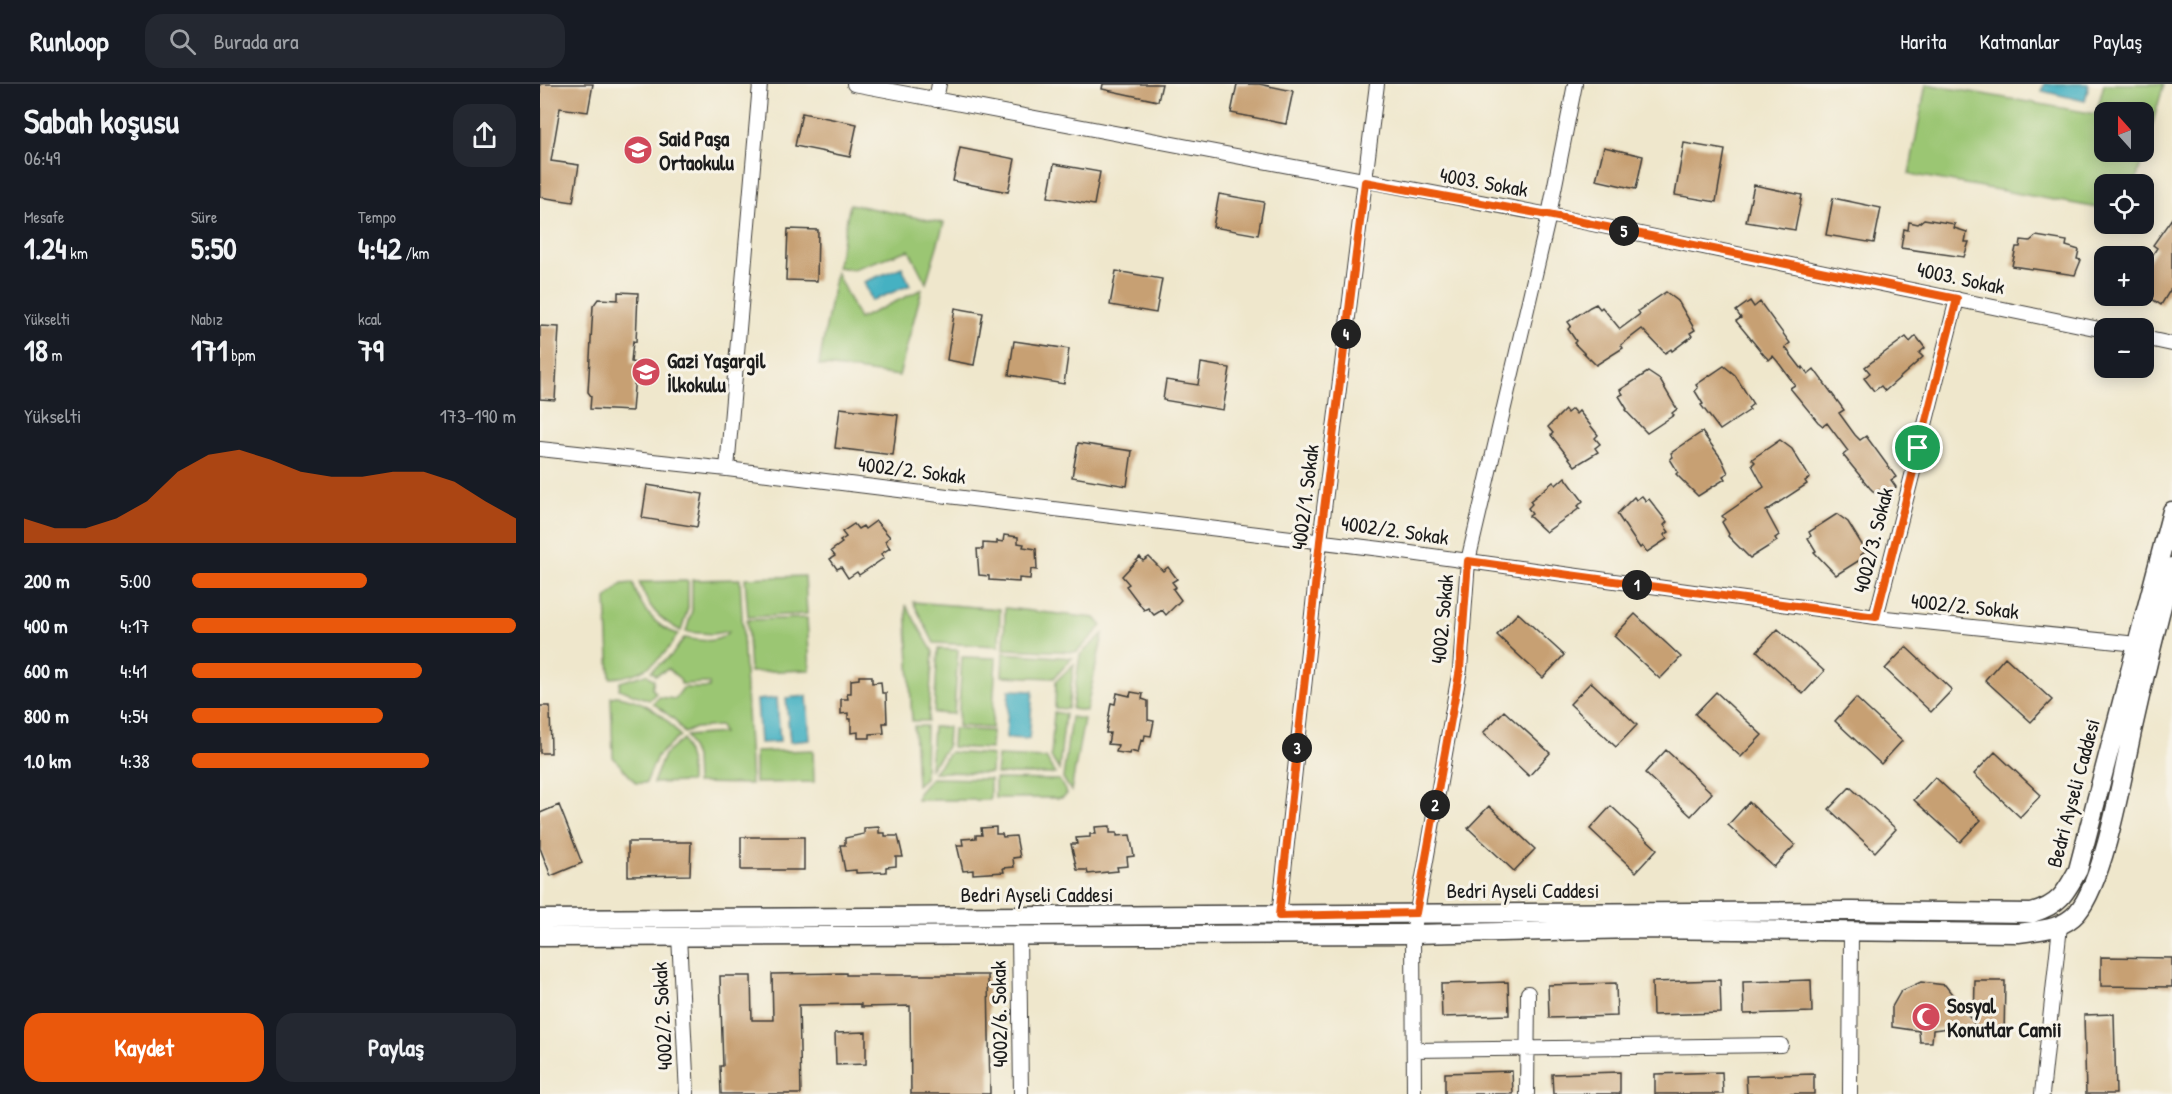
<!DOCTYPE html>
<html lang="tr">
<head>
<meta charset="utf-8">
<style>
  body { margin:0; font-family:"Patrick Hand",sans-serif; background:#242831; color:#f1f3f6; height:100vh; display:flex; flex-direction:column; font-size:22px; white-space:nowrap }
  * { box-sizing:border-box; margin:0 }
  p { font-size:20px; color:#9ea1a6 }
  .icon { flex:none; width:33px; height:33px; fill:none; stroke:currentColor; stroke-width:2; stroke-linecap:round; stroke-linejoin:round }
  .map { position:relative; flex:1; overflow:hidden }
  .sheet { display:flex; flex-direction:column; background:#171b24; width:540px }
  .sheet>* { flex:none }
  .needle { width:39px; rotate:339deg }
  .buttons { position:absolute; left:1554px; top:18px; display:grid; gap:12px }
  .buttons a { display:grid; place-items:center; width:60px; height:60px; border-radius:12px; background:#171b24; box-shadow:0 3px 15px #0003; font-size:30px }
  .pin { position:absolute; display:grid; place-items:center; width:51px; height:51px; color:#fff; margin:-26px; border:3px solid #fff; border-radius:50%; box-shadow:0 2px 6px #0007 }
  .km { position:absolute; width:30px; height:30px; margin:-15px; border-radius:50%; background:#222; color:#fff; font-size:16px; line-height:30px; text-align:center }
  .round { display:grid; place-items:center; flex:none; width:63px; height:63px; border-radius:18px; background:#242831 }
  .overview { display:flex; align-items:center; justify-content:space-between; height:102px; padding:0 24px }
  h1 { font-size:33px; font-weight:700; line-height:45px }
  .stats { display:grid; grid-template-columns:repeat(3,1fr); gap:9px; height:102px; padding:6px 24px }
  .stats div { display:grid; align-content:center }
  .stats b { font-size:30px; font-weight:700 }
  .stats small { font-size:16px; font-weight:400 }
  .stats p { font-size:16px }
  .chart { height:168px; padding:12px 24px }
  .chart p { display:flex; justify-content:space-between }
  .chart svg { width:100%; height:108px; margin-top:6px; fill:#ea580c; opacity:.7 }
  .action { display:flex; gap:12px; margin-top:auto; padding:12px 24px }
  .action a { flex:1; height:69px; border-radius:18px; background:#ea580c; color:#fff; font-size:24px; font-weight:700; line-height:69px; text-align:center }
  .action a+a { background:#242831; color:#f1f3f6 }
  ul { padding:0 24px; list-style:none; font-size:20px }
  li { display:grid; grid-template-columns:96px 72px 1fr; align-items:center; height:45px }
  li i { height:15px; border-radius:8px; background:#ea580c }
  header { display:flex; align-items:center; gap:36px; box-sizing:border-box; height:84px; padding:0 30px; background:#171b24; border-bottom:2px solid #363941 }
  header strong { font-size:28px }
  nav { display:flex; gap:33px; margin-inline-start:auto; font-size:21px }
  .search { width:420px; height:54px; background:#242831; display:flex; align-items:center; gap:15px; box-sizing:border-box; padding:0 21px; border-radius:18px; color:#9ea1a6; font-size:22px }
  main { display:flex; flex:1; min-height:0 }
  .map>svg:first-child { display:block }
  .green { fill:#9bc673; stroke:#5c7148; stroke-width:1.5; fill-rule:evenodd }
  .water { fill:#45b1c2; stroke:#30666f; stroke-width:1.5 }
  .building { fill:#c7a073 }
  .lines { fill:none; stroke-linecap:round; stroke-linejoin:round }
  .minor-casing { stroke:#3c3a36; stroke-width:16 }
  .secondary-casing { stroke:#3c3a36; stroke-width:21 }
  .minor { stroke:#fff; stroke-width:14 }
  .secondary { stroke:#fff; stroke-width:18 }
  .route-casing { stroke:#fff; stroke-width:12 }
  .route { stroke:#ea580c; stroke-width:8 }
  .labels { text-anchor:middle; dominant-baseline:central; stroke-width:6; stroke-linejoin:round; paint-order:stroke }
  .poi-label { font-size:21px; font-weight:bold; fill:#1c1c1c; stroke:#f7f3e8; text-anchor:start }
  .street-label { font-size:21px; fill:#1c1c1c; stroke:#f7f3e8 }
</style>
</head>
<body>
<header>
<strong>Runloop</strong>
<div class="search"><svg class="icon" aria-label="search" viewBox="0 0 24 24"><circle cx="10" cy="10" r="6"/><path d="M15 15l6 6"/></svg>Burada ara</div>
<nav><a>Harita</a><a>Katmanlar</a><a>Paylaş</a></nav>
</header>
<main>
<section class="sheet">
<div class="overview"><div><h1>Sabah koşusu</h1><p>06:49</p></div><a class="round"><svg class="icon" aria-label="share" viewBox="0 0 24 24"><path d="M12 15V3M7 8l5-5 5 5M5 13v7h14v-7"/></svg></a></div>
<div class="stats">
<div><p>Mesafe</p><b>1.24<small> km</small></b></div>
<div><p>Süre</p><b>5:50</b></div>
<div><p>Tempo</p><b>4:42<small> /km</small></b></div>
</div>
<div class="stats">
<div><p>Yükselti</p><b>18<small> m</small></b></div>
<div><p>Nabız</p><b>171<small> bpm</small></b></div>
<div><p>kcal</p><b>79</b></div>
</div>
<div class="chart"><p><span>Yükselti</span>173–190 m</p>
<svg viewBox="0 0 160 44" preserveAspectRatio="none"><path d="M0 44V34L10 38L20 38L30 34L40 27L50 15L60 8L70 6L80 10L90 15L100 17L110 17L120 15L130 15L140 19L150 27L160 34V44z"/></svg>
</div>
<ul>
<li><b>200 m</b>5:00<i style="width:54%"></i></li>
<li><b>400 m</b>4:17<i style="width:100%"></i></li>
<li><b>600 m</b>4:41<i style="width:71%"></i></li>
<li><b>800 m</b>4:54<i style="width:59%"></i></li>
<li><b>1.0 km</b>4:38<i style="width:73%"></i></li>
</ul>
<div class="action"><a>Kaydet</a><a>Paylaş</a></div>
</section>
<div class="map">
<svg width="1632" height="1010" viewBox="0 0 1632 1010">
  <rect width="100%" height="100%" fill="#f7f3e8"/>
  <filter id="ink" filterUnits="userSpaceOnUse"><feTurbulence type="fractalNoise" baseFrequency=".0167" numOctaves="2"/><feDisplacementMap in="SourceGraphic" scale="12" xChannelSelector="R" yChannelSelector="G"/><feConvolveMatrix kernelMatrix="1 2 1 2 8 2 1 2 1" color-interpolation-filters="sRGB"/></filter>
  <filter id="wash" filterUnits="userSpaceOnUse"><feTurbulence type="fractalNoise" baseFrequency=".008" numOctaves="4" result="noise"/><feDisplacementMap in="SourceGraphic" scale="24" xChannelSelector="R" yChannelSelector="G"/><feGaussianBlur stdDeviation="1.35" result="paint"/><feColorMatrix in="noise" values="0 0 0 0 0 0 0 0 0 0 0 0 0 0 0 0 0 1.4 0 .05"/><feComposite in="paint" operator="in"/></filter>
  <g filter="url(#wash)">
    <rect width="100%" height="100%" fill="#efe7cc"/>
    <path class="green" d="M1386 0 1556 30 1564 0H1624L1595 100H1564V125L1369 90ZM1564 28H1604V68H1564Z
      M310 120 404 139 386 199 369 166 313 185 297 183Z
      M296 188 319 235 382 205 359 292 279 281Z
      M265 492 267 530 208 533 205 494Z
      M200 495 211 700 156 699 155 673 146 652 183 649 180 642 155 644 144 649 135 636 113 619 119 613 135 615 143 604H169V599L141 600 140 595 128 585 116 591 111 587 132 571 144 554C160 556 178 561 189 547L173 550 146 548 152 526V496Z
      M148 497V524L141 547C117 534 108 523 99 498Z
      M93 499C99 521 115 544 138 550 123 577 101 593 70 594L66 515 82 500Z
      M373 518 460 525 459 562 394 559Z
      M366 521 393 568 388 637H372Z
      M465 524 555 534 562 542 537 568 464 565Z
      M267 534 270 586 210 588 207 536Z
      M563 550 546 627 532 625 540 571Z
      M398 565 418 566 414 630 394 629Z
      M463 569 532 574 514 594 462 592Z
      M422 573 456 574 452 644 418 642Z
      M534 580 528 625 515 624 516 597Z
      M106 590 114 596 112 604 116 609 109 616 79 605 80 598Z
      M76 612C103 615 124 630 140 652L117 672 106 699H96L73 673 71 613Z
      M514 628 525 630 519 686 511 673Z
      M531 633 544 635 531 707 523 694Z
      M374 642H386L385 694 377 701Z
      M393 643H408L407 663 390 685Z
      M413 645 452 647 451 665 412 663Z
      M143 655 150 679V698L113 699 124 671Z
      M273 666 274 698 215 699V668Z
      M410 668 452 671 451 689 394 688Z
      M458 672 506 674 515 690H456Z
      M391 694 450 695V716H377L378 709Z
      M455 695 519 696 527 710 522 714H455Z"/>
    <path class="water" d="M1504 0H1549L1545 17 1502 7Z
      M362 183 370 201 332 217 324 198Z
      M469 606 493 607 489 655 466 654Z
      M267 612 270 656 250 658 246 614Z
      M237 614 240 658 220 659 217 616Z"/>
    <g id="blocks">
      <path class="building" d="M0 0H53L48 28 20 24 11 77 39 81 33 118 0 113Z
        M563 0H622L618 17 562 5Z
        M697 0H719L753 7 746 40 691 29Z
        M262 29 317 40 310 73 255 62Z
        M1144 59 1185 66 1176 118 1135 111Z
        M1064 63 1103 72 1096 105 1056 96Z
        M420 64 475 75 468 108 413 97Z
        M514 80 560 88 554 121 508 113Z
        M1214 101 1262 111 1255 146 1206 138Z
        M679 110 724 118 718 151 673 143Z
        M1293 114 1341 124 1334 159 1286 151Z
        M1632 134V203L1621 221 1604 210V184L1617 164 1613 161Z
        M1384 135 1415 140 1414 144 1427 148 1425 158H1429L1424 173 1361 164 1364 145 1368 146 1369 138 1378 140Z
        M248 145 278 146 277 197 246 196Z
        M1496 152 1527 157 1526 162 1539 166 1537 175 1541 176 1535 191 1472 182 1476 163H1480L1481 156 1490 157Z
        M576 187 622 195 616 229 570 221Z
        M78 208 98 209 96 258 93 257 91 278 96 279 92 327 50 325 51 312 48 308 53 222 58 215 78 216Z
        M1126 208 1138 217 1155 246 1150 249 1152 252 1132 267 1131 265 1125 269 1102 245 1081 261 1083 264 1056 281 1034 259 1036 257 1028 245 1031 242 1028 238 1050 223 1056 220 1060 225 1062 223 1080 245 1100 230 1098 227Z
        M1210 217 1214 223 1220 218 1250 259 1245 263 1262 285 1263 283 1268 290 1274 285 1304 326 1299 329 1315 351 1320 356 1326 352 1356 393 1351 396 1356 403 1344 412 1339 406 1335 409 1330 404 1303 371 1308 367 1287 339 1283 342 1278 338 1250 304 1255 301 1238 278 1233 272 1229 276 1224 271 1196 237 1201 234 1196 227Z
        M415 224 443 229 434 281 407 276Z
        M0 242 19 243 15 316 0 315Z
        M1376 252 1385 264 1379 269 1383 273 1345 307 1341 302 1334 307 1324 294 1330 289 1325 283 1366 253 1370 258Z
        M474 257 529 265 524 300 469 291Z
        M661 279 690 284 683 326 623 316 626 296 658 301Z
        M1184 282 1195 291 1213 320 1208 324 1210 326 1180 346 1161 321 1163 320 1155 307 1158 304 1156 301Z
        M1108 288 1120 296 1137 325 1132 329 1134 331 1107 349 1085 326 1087 325 1079 312 1083 310 1080 306Z
        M300 324 358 331 353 371 295 364Z
        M1032 325 1036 330 1039 327 1058 351 1055 354 1060 360 1055 364 1058 368 1035 382 1011 351 1013 349 1008 343 1025 326 1027 329Z
        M1162 348 1181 374 1188 389 1183 392 1185 395 1158 412 1136 390 1138 388 1130 375 1133 373 1131 369Z
        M1240 356 1252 365 1270 394 1265 397 1267 400 1226 427 1239 451 1235 454 1237 457 1210 474 1188 452 1189 450 1182 438 1185 435 1182 432 1224 403 1212 381 1215 378 1212 375Z
        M538 359 592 367 587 402 532 393Z
        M1025 393 1043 417 1038 422 1040 424 1006 448 989 432 992 430 988 424 992 420 990 417 1013 398 1016 401Z
        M107 401 163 410 157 443 102 434Z
        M1102 412 1106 417 1109 415 1127 438 1124 441 1129 448 1124 451 1127 455 1107 468 1102 462 1100 464 1077 430 1094 413 1096 416Z
        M1297 430 1308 438 1326 467 1321 471 1323 474 1296 491 1274 468 1276 467 1268 454 1271 452 1269 448Z
        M336 437 350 453 345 457 350 464 341 470 344 474 319 491 317 488 308 494 301 483 297 485 290 475 295 472 291 467 302 459 300 457 306 453 302 448 314 440 318 445 323 442 325 445Z
        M464 451 478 453V459L484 460 483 463 496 465 497 486 491 485 490 495 479 494V498L449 496V492L439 491 437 465H443V459L457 460V457L463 458Z
        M600 473 603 477 609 473 623 487 628 483 637 495 632 498 636 503 633 505 641 516 626 531 622 526 614 531 608 524 604 526 586 502 589 500 582 492Z
        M978 529 1024 571 1003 594 957 551Z
        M1095 530 1141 573 1120 595 1074 552Z
        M1238 545 1284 587 1263 610 1217 567Z
        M1366 563 1412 606 1391 628 1345 585Z
        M1465 573 1512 616 1491 638 1445 596Z
        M319 592H332V599L341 598 342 609H346L347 639H343L344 649 330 650V654H318V648L311 649V635H308V629L301 630V615H308L307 609H311V596L319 595Z
        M1051 598 1097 641 1076 663 1030 620Z
        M591 608 603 610 602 615 608 617V636L614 637 611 652 605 651 604 657 601 656 598 669 590 667 589 670 576 668 578 661 568 660 570 649H566L571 619 575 620 577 609 590 612Z
        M1176 608 1222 651 1201 673 1155 630Z
        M1316 614 1362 657 1341 680 1295 637Z
        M0 622H10L11 669H0Z
        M964 627 1010 669 989 692 943 649Z
        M1126 666 1172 709 1151 732 1105 689Z
        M1455 668 1501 711 1480 733 1434 690Z
        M1395 693 1441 736 1420 758 1374 716Z
        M1310 703 1356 745 1335 768 1289 725Z
        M1209 718 1255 761 1234 783 1188 741Z
        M19 721 42 779 11 792 0 764V729Z
        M949 722 995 765 974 787 928 744Z
        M1071 722 1117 765 1096 788 1050 745Z
        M570 742V749H577V752L590 751 594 772 587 773 588 782 577 783 578 787 548 790 547 786H537L531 760H537L536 754 550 753V750H556L555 743Z
        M339 743V749H345V752H358L363 773H356V782L346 783V788L316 789V786L305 787 300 761H305V754L324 750V744Z
        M456 743V750H462L463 753 476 752 480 773 473 774 474 783 463 784 464 788 433 790V786L423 787 417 761H423L422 755 436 754V751H442L441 744Z
        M201 753H264V786H201Z
        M88 758H151L150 791 88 792Z
        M1561 873 1632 874V903L1561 902Z
        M306 889V891H448L450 1010H371L370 922 321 923V920L259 921 261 1010H181L180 982H183L180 892H211L212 936H233L232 890Z
        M1180 896 1181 929 1113 931 1112 898Z
        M1271 896 1272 928 1204 930 1203 898Z
        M1435 897H1465L1464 952H1434V941L1393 946 1392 958H1380L1379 947 1352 943V923L1361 907 1381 898 1405 901 1434 939Z
        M968 898 969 931 902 933 901 900Z
        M1076 899 1077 932 1009 934 1008 901Z
        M1574 930 1576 1010H1546L1544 931Z
        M326 948V980L296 981 295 949Z
        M972 987 973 1010H905V989Z
        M1080 988V1010H1013L1012 990Z
        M1182 988 1183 1010H1115V990Z
        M1274 990V1010H1207L1206 992Z"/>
    </g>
  </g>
  <g filter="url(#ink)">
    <use href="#blocks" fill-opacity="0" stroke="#3c3a36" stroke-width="1.5"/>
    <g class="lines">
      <g class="minor-casing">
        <path id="minor" d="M314 0 1009 131 1564 246
          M396 16 399 0
          M1604 254 1632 260
          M0 365 187 385 841 465 1336 533 1597 560
          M187 385 220 0
          M1336 533 1417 215
          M739 832 780 457 837 0
          M479 850 481 1010
          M139 852 147 1010
          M874 966 1241 961
          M874 1010 873 850 920 585 928 477 1009 131 1035 0
          M987 1010 988 909
          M1310 1010 1311 847
          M1502 1010 1520 842"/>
      </g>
      <g class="secondary-casing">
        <path id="secondary" d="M0 835 1312 827 1492 829C1519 821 1525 810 1538 786L1632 427
          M0 853 873 850 1095 845 1478 849C1499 846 1522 846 1537 829 1565 796 1583 688 1593 643 1605 589 1618 536 1632 483"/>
      </g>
      <use href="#minor" class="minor"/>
      <use href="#secondary" class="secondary"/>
    </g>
  </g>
  <g class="lines" filter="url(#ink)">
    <g class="route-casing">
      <path id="route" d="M825 98 1008 131 1417 215 1336 533 928 477 920 585 876 829 739 832 780 457Z"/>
    </g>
    <use href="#route" class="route"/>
  </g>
  <defs>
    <g id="school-disc" transform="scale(1.5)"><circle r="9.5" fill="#d1495b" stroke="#f7f3e8"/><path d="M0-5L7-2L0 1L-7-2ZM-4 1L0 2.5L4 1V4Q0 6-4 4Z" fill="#fff"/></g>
    <g id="mosque-disc" transform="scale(1.5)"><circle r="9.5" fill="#d1495b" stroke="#f7f3e8"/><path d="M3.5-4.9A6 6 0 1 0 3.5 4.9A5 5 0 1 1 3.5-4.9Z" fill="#fff"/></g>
  </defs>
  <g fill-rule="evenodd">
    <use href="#school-disc" x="98" y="66"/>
    <use href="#school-disc" x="106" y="288"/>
    <use href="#mosque-disc" x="1386" y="933"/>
  </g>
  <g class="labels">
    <g class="poi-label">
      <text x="119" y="54">Said Paşa<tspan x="119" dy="24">Ortaokulu</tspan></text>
      <text x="127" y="276">Gazi Yaşargil<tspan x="127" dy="24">İlkokulu</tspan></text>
      <text x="1407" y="921">Sosyal<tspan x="1407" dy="24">Konutlar Camii</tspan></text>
    </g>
    <g class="street-label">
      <text transform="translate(944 98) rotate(10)">4003. Sokak</text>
      <text transform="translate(1421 194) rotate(12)">4003. Sokak</text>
      <text transform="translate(372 386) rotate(7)">4002/2. Sokak</text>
      <text transform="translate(765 413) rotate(-83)">4002/1. Sokak</text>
      <text transform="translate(855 446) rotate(8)">4002/2. Sokak</text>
      <text transform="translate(1333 456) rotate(-76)">4002/3. Sokak</text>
      <text transform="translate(1425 522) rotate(6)">4002/2. Sokak</text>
      <text transform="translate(902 535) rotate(-85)">4002. Sokak</text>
      <text transform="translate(1533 709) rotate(-75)">Bedri Ayseli Caddesi</text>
      <text x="983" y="806">Bedri Ayseli Caddesi</text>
      <text x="497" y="810">Bedri Ayseli Caddesi</text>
      <text transform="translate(459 930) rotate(-91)">4002/6. Sokak</text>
      <text transform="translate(122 932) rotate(-93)">4002/2. Sokak</text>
    </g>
  </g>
</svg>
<div class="buttons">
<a><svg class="needle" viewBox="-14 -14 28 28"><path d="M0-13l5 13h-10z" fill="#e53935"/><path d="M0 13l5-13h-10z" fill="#9ea1a6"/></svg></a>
<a><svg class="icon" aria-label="locate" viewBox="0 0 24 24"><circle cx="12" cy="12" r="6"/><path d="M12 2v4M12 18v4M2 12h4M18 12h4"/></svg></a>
<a>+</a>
<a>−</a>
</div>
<div class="pin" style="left:1378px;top:364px;background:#1e9e55"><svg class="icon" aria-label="arrive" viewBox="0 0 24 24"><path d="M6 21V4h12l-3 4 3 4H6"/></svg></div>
<b class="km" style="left:1097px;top:501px">1</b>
<b class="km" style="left:895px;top:721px">2</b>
<b class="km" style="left:757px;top:664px">3</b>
<b class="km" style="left:806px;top:250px">4</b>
<b class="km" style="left:1084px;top:147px">5</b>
</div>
</main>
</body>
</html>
